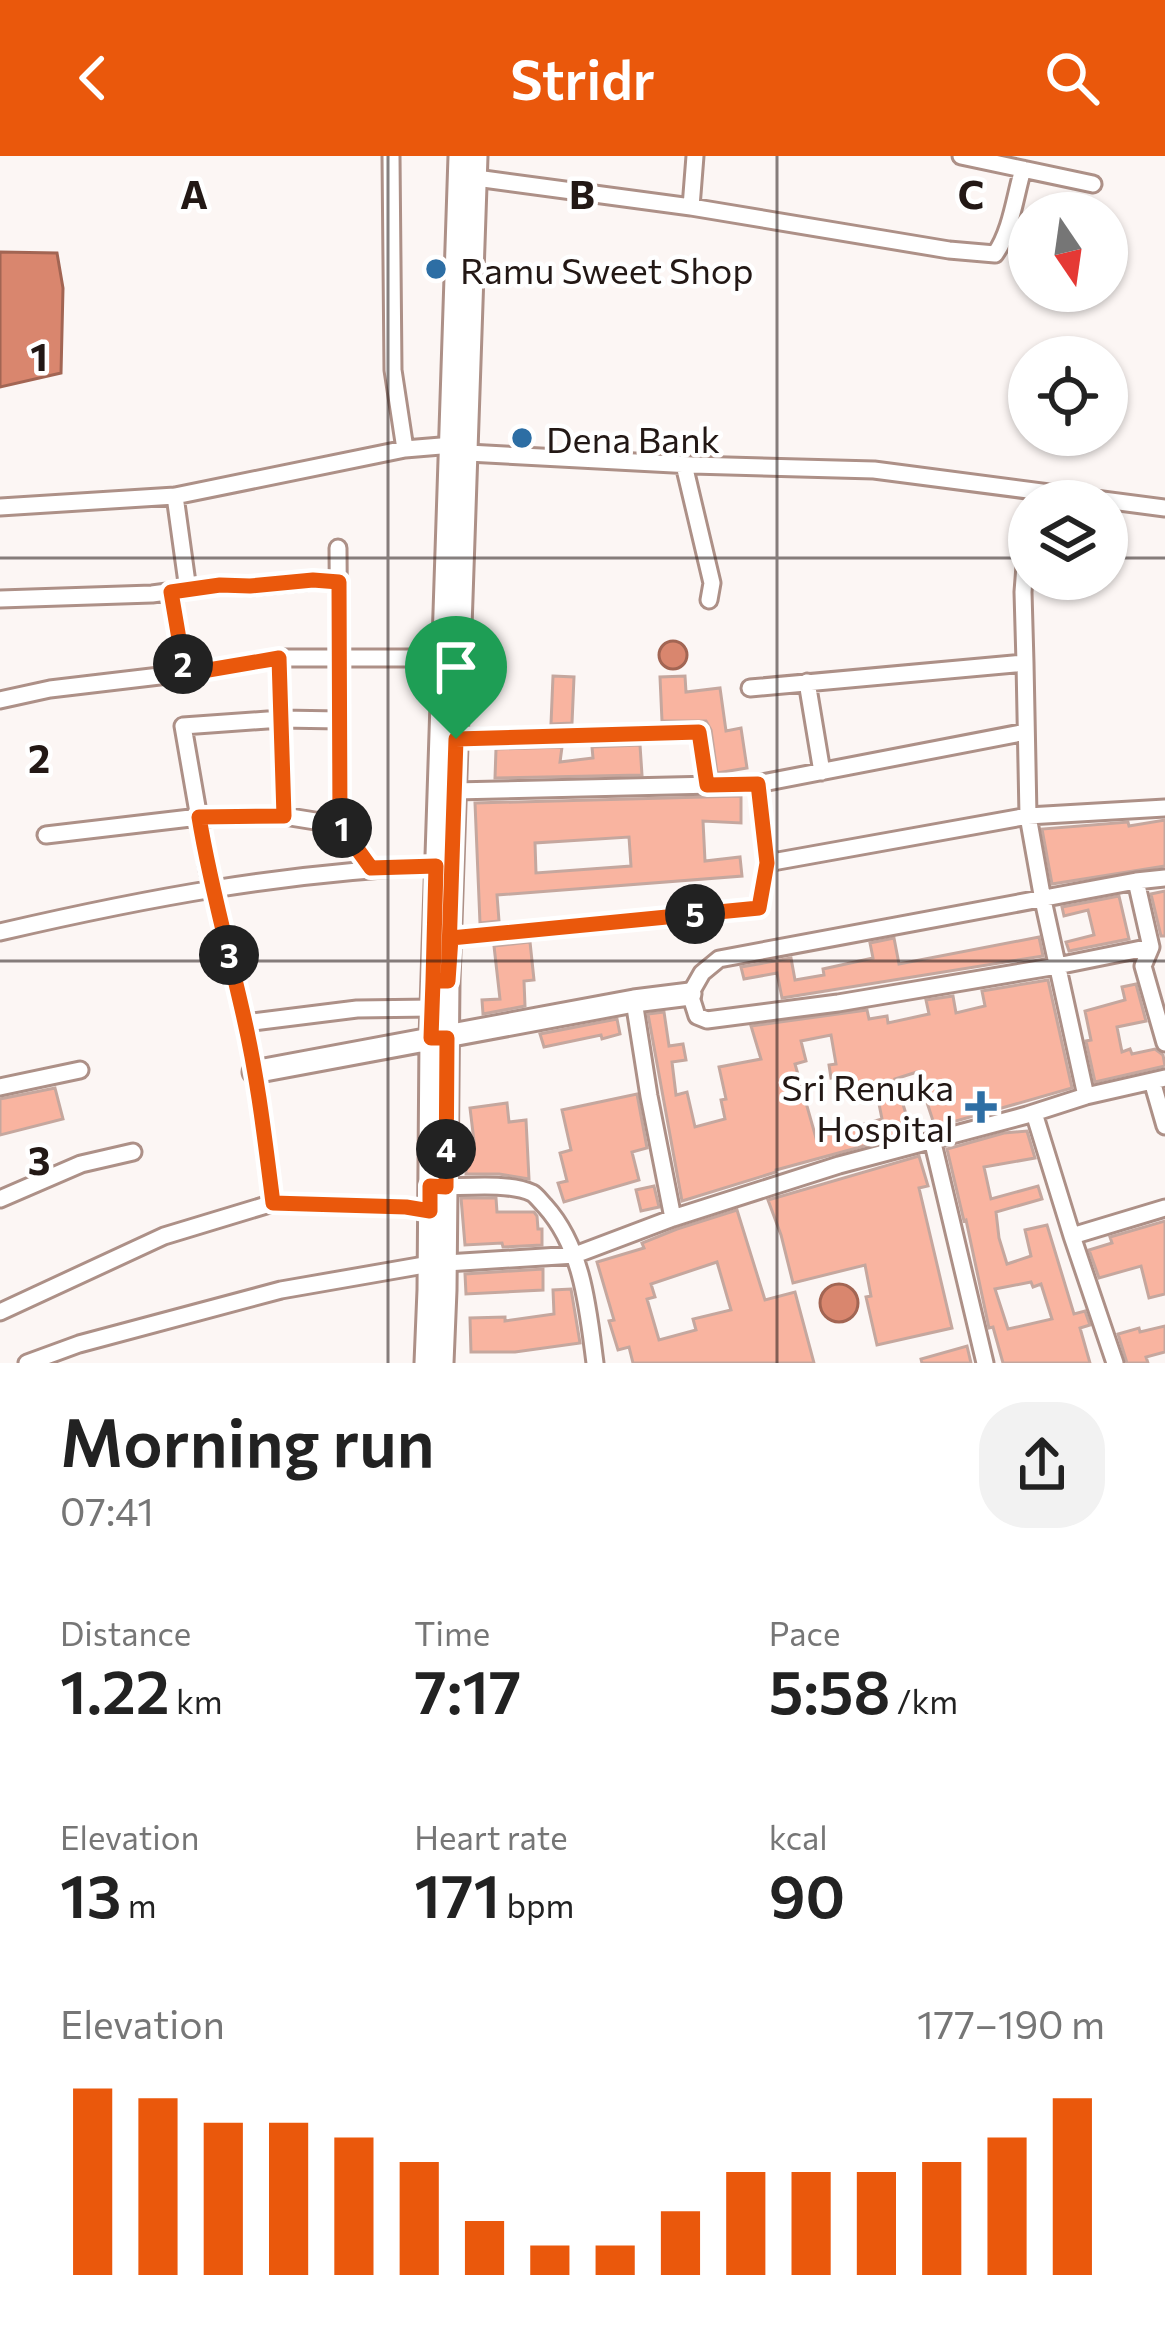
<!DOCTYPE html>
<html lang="en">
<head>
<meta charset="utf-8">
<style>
  body { margin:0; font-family:Commissioner,sans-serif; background:#f2f2f2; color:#222; height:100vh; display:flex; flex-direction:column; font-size:45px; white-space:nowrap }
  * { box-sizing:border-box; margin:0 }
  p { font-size:39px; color:#767676 }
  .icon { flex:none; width:66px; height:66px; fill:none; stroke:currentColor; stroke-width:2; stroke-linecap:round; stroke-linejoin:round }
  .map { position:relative; height:1207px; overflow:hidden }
  .panel { display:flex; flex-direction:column; background:#fff; flex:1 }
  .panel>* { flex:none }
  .needle { width:78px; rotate:167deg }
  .controls { position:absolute; left:1008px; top:36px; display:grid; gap:24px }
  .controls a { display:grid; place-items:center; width:120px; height:120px; border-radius:50%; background:#fff; box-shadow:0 3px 9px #0004; font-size:60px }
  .pin { position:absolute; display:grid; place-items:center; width:102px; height:102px; color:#fff; margin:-123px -51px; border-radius:50% 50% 50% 0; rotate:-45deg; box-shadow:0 0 12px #0007 }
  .pin .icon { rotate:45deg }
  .km { position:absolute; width:60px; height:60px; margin:-30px; border-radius:50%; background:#222; color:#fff; font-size:33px; line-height:60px; text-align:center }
  .round { display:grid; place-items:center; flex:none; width:126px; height:126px; border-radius:48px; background:#f2f2f2 }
  .overview { display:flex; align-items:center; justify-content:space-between; height:204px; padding:0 60px }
  h1 { font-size:66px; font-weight:600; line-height:90px }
  .figures { display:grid; grid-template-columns:repeat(3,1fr); gap:18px; height:204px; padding:12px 60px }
  .figures div { display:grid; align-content:center }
  .figures b { font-size:60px; font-weight:600 }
  .figures small { font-size:33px; font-weight:400 }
  .figures p { font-size:33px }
  .chart { height:336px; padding:24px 60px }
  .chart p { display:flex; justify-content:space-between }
  .chart svg { width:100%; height:216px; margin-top:12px; stroke:#ea580c; stroke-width:6 }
  header { display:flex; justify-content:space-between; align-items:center; height:156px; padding:0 60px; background:#ea580c; color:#fff; font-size:54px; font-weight:600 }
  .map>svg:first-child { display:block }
  .water { fill:#d9866e; stroke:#a26553; stroke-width:3 }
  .building { fill:#f9b4a0; stroke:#c5a79e; stroke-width:3; fill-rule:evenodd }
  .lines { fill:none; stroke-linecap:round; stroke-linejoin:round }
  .minor-casing { stroke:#ad9087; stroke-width:21 }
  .major-casing { stroke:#ad9087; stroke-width:27 }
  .minor { stroke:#fff; stroke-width:15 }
  .major { stroke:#fff; stroke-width:21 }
  .route-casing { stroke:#fff; stroke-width:24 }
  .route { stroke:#ea580c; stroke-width:15 }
  .grid { fill:none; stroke:#231815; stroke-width:3; stroke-opacity:0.55 }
  .poi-dot { fill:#2d6ea4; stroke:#fff; stroke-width:4.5 }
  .labels { text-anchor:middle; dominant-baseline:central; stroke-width:9; stroke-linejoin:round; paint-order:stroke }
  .poi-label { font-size:36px; fill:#231815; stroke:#fff; text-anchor:start }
  .grid-label { font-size:39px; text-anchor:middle; font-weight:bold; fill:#231815; stroke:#fff; stroke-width:9; stroke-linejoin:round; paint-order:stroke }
</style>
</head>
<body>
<header><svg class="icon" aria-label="back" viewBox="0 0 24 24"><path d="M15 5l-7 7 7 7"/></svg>Stridr<svg class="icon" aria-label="search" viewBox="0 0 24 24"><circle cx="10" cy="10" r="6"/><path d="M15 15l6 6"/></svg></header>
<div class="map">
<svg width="1165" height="1207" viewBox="0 0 1165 1207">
  <rect width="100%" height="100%" fill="#fcf6f4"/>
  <path class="water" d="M0 96 57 97 63 132 61 217 0 231Z
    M659 499a14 14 0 1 1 28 0a14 14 0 1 1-28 0Z
    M820 1147a19 19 0 1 1 38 0a19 19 0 1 1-38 0Z"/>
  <path class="building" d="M553 520 574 521 572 567 551 568Z
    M685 520 686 536 720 532 726 575 741 572 747 612 717 617 711 574 706 565H662L660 521Z
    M640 589 642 619 495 622 496 593 562 591 560 606 593 602 592 591Z
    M741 640V667L703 665 705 705 740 701 742 720 497 739 499 765 480 767 475 647ZM629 681 631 710 536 717 535 687Z
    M1165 664V710L1052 728 1042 673 1128 666 1129 670Z
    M1165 735V780H1161L1151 738Z
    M1119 740 1129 783 1069 795 1066 786 1094 779 1088 754 1064 760 1062 751Z
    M1039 781 1043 800 782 842 777 817 744 823 741 811 791 802 795 824 824 819 823 813 873 802 870 787 894 782 899 808Z
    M530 786 534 824 524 825 525 850 483 858 482 844 500 843 494 790Z
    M1048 824 1072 932 935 971 917 916 895 923 912 977 776 1014V1016L682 1045 648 858 664 856 669 890 683 888 686 904 672 906 676 939 687 936 695 971 725 963 721 944 726 943 719 911 761 903 751 870 867 854 869 863 887 860 888 867 929 858 926 844 953 840 956 857 985 850 982 835ZM831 879 836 908 829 909 831 922 839 921 842 934 875 928 882 963 816 982 795 908 806 905 801 885Z
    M1136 828 1146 865 1117 871 1122 896 1130 893 1132 898 1155 893 1163 899 1165 910 1095 926 1086 885 1091 884 1085 855 1125 844 1122 831Z
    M617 863 620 878 602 883 601 879 544 891 540 878Z
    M55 932 63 963 0 979V943Z
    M637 938 647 992 632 996 639 1024 564 1046 558 1027 567 1025 560 997 571 994 562 954Z
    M507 947 509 966 526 964 529 1023 499 1018H466V1005H471L470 985H474L470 952Z
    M1027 975 1035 1002 984 1011 991 1043 1038 1030 1042 1043 996 1056 999 1082 1007 1108 1031 1100 1025 1074 1047 1069 1074 1158 1085 1155 1090 1169 1080 1172 1090 1207H1003L993 1171 989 1172 966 1064 964 1065 947 993 1004 977ZM1031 1126 1033 1131 1041 1128 1052 1163 1008 1173 995 1133Z
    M919 1000 928 1030 919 1032 952 1172 877 1189 866 1141 871 1140 865 1109 793 1127 781 1079 768 1044Z
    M654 1030 659 1051 641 1055 636 1034Z
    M461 1042H496L497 1056H534L537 1060 538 1073H542V1089L503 1091 502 1087 465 1089Z
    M737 1054 765 1144 795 1136 814 1207H633L629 1191 618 1194 609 1165 614 1164 597 1106 644 1092 642 1087 677 1073ZM717 1106 731 1154 693 1163 696 1174 659 1184 647 1143 655 1141 651 1128Z
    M1165 1065V1138L1149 1142 1141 1110 1099 1122 1089 1094 1112 1087 1110 1081Z
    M543 1113V1134L466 1138 465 1118Z
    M571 1133 580 1187 515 1196H471L470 1162 505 1161V1165L554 1158 553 1134Z
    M1165 1170V1196L1146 1201 1148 1207H1127L1118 1178 1139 1172 1140 1176Z
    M967 1190 971 1207H922L921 1203Z"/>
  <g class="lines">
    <g class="minor-casing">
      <path id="minor" d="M391 0 393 214 405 293
        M961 0 1093 28
        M476 22 691 51 949 94 995 98C1011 76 1015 40 1023 13
        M691 51 695 0
        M468 297 692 309
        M175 340 188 434
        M0 351 175 340 405 293 453 289
        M338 392 340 669
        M171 436 185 517
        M0 443 152 438 220 429 250 431 313 425 339 426
        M709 444 712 427 685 313 692 309 874 314 1165 352
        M279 502 284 660
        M1025 507 1023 436 1029 357
        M807 526 822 616
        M750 532 1025 507 1028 660 1043 744 1086 940
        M0 544 50 533 185 517 279 502H443
        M456 582 699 576 707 629
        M454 635 757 628 1026 576
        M46 679 199 661 284 660 340 669 371 713
        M767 707 1028 660 1165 652
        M1136 725 1151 791 1143 810 1165 887
        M0 776C146 742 286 716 436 710
        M451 782 759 752 767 707 757 628
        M1151 791 1057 810 838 847 707 864 697 860 690 838 702 817 719 803 1136 725 1165 722
        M634 845 649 940 673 1062
        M245 867 357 853 432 852
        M1152 925 1165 970
        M0 931 80 914
        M1034 957 1072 1080 1165 1052
        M932 983 985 1207
        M439 1031C465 1031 508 1026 532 1037 536 1039 542 1047 545 1050 583 1092 588 1153 595 1207
        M0 1043 81 1008 133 996
        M273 1047 260 947 245 867 208 714 183 570 281 563 340 564
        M1072 1080 1115 1207
        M446 1107 575 1099 673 1062 839 1009 1027 959 1086 940 1165 922
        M0 1156 164 1080 273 1047 406 1051 430 1055
        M27 1207 79 1188 281 1134 430 1108"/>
    </g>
    <g class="major-casing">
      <path id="major" d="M254 916 634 845 690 838
        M426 1207 429 1134 431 882 460 0
        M442 1207 445 1134 448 825 476 0"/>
    </g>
    <use href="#minor" class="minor"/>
    <use href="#major" class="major"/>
  </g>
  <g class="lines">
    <g class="route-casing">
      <path id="route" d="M456 583 448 825H433L436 710 371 712 340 669 339 426 313 424 250 430 220 429 171 436 185 518 279 502 284 660 199 661C210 729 229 795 244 862 258 923 265 985 273 1047L406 1051 430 1055V1030L446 1031 447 882H431L433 825H448L451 782 759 752 767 707 758 628 707 629 699 576 456 583"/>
    </g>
    <use href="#route" class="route"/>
  </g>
  <path class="grid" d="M388 0V1207M777 0V1207M0 402H1029M1107 402H1165M0 805H1165"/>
  <g class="poi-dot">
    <circle cx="436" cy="113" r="12"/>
    <circle cx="522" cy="282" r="12"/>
    <path d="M975 933h12v12h12v12h-12v12h-12v-12h-12v-12h12z"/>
  </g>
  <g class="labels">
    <g class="poi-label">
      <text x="460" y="113">Ramu Sweet Shop</text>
      <text x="546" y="282">Dena Bank</text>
      <text x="954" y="930" text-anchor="end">Sri Renuka<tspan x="954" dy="41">Hospital</tspan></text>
    </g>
  </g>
  <g class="grid-label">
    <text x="194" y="53">A</text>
    <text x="582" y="53">B</text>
    <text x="971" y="53">C</text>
    <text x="39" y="215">1</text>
    <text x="39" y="617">2</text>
    <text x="39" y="1019">3</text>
  </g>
</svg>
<div class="controls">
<a><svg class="needle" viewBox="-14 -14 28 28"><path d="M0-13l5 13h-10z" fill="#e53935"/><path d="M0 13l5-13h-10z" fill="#767676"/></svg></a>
<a><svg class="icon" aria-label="locate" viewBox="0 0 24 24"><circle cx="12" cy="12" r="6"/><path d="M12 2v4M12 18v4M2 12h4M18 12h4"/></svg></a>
<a><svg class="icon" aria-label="layers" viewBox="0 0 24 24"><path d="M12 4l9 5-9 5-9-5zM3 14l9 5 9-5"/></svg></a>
</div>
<div class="pin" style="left:456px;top:583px;background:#1e9e55"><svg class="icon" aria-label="arrive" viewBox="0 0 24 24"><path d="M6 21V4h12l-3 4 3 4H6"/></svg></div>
<b class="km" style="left:342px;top:672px">1</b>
<b class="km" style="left:183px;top:508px">2</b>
<b class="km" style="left:229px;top:799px">3</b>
<b class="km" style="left:446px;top:993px">4</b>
<b class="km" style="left:695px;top:758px">5</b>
</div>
<section class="panel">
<div class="overview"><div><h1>Morning run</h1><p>07:41</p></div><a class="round"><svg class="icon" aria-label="share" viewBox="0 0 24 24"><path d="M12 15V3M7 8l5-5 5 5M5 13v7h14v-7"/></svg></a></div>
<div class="figures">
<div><p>Distance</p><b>1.22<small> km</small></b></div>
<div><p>Time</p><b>7:17</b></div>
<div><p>Pace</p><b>5:58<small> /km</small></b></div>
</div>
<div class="figures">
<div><p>Elevation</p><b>13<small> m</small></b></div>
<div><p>Heart rate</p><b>171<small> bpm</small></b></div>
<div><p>kcal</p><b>90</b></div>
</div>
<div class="chart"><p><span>Elevation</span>177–190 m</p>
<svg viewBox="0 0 160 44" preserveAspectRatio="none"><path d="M5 44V6M15 44V8M25 44V13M35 44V13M45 44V16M55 44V21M65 44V33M75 44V38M85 44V38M95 44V31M105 44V23M115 44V23M125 44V23M135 44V21M145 44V16M155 44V8"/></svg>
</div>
</section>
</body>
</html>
